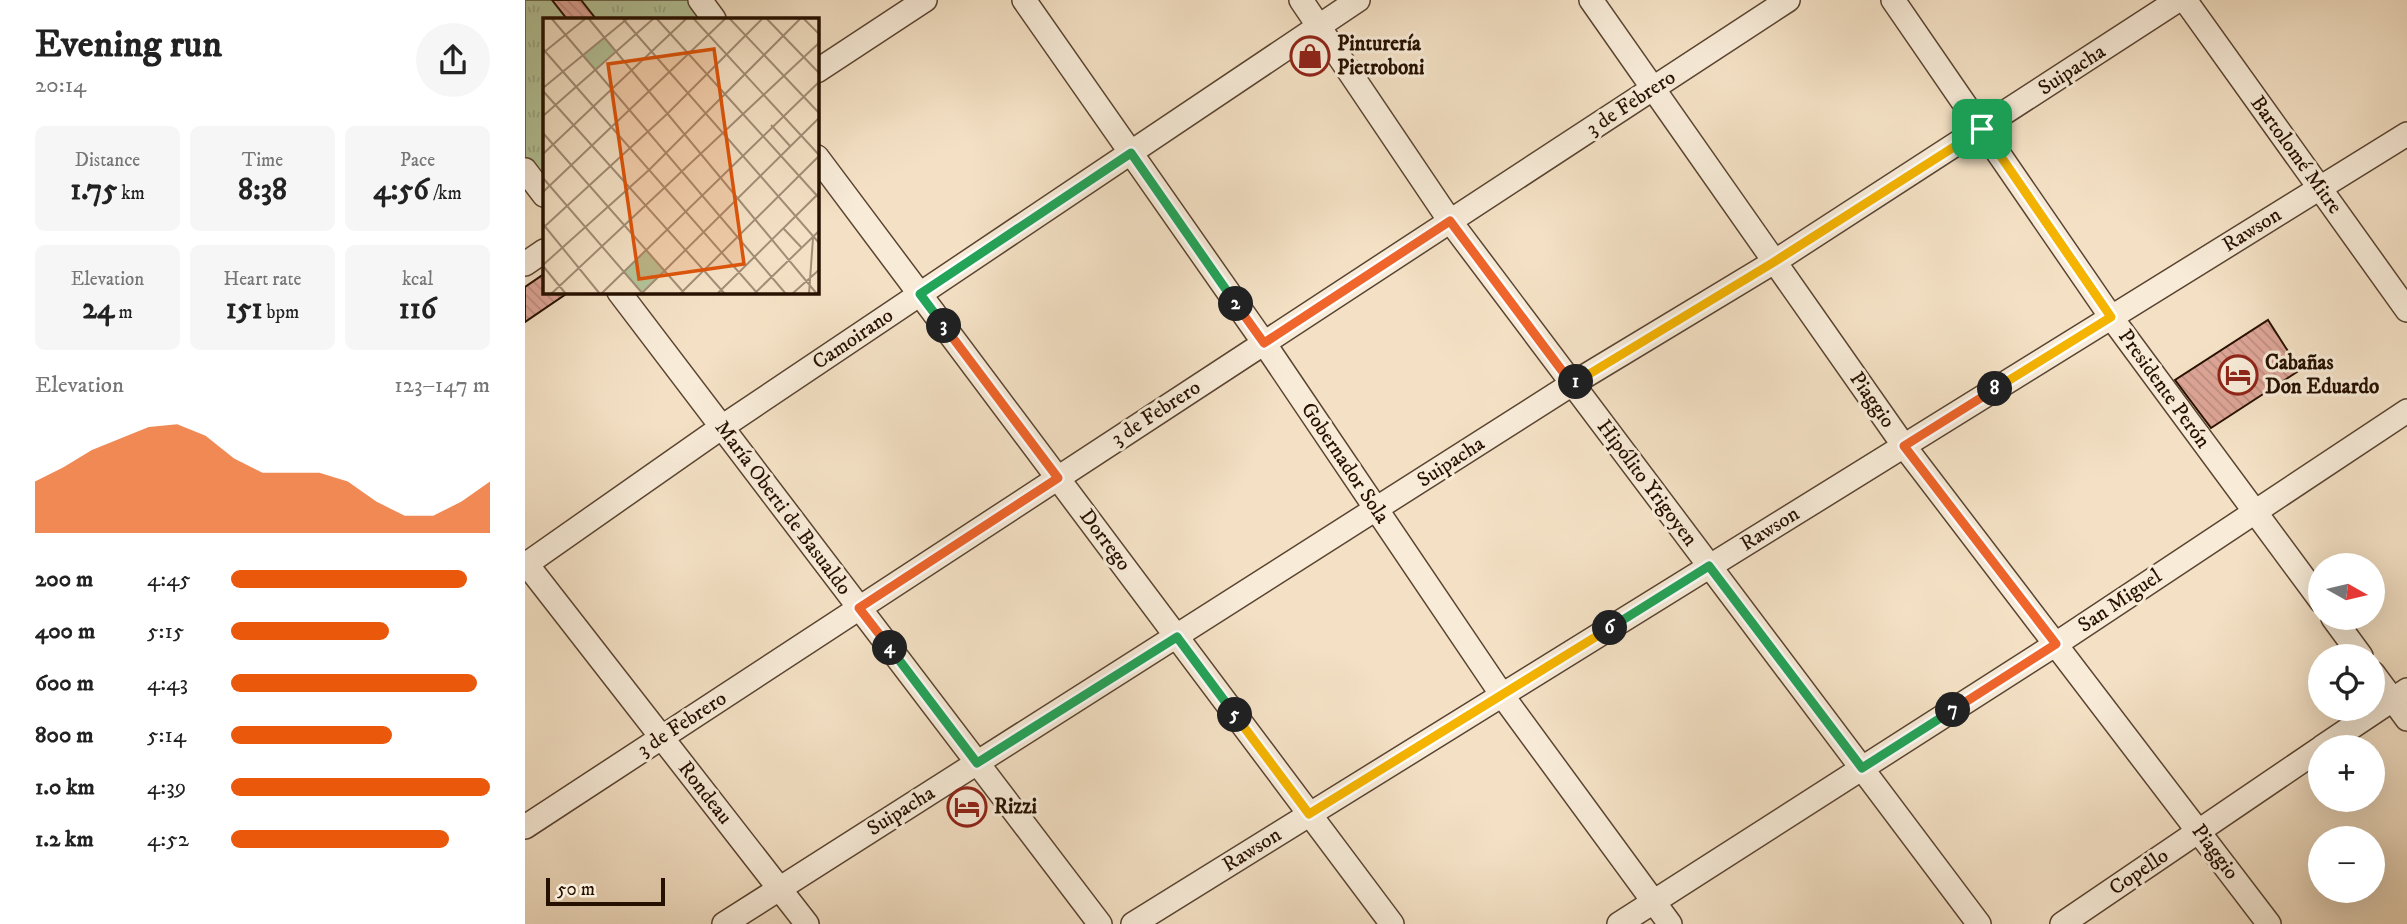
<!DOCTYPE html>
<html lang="en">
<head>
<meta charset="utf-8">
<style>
  body { margin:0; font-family:"IM FELL DW Pica",serif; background:#f6f6f6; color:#222; height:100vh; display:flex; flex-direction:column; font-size:26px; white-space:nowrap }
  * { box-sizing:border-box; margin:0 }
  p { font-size:23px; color:#767676 }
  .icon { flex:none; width:38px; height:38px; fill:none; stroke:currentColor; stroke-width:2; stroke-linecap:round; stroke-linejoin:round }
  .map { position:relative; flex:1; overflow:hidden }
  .details { display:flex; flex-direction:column; background:#fff; width:525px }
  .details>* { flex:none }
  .needle { width:46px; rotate:98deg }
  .tools { position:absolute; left:1783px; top:553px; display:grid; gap:14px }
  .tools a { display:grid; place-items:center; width:77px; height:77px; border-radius:50%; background:#fff; box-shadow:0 7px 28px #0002; font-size:35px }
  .scale { position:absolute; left:21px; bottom:18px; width:119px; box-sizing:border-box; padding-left:7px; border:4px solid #261000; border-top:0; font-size:19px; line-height:24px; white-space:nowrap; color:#261000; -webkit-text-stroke:5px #f8ecd9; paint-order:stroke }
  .pin { position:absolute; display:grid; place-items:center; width:60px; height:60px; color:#fff; margin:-30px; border-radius:14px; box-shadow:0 4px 10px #0006 }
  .km { position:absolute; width:35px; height:35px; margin:-18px; border-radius:50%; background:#222; color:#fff; font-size:19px; line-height:35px; text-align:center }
  .round { display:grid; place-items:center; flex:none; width:74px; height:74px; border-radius:37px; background:#f6f6f6 }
  .headline { display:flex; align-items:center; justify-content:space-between; height:119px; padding:0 35px }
  h1 { font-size:38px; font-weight:700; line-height:52px }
  .figures { display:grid; grid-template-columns:repeat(3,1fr); gap:10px; height:119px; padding:7px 35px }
  .figures div { display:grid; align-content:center; border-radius:10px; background:#f6f6f6; text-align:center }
  .figures b { font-size:30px; font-weight:700 }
  .figures small { font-size:19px; font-weight:400 }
  .figures p { font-size:19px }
  .chart { height:196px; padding:14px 35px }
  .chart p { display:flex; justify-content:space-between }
  .chart svg { width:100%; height:126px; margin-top:7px; fill:#ea580c; opacity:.7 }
  ul { padding:0 35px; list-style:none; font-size:23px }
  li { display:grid; grid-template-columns:112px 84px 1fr; align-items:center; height:52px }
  li i { height:18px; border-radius:9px; background:#ea580c }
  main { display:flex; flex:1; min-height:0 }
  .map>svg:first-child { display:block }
  .grass { fill:url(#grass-tufts); stroke:#6d6a4d; stroke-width:2 }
  .building { fill:url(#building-back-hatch); stroke:#261000; stroke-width:2 }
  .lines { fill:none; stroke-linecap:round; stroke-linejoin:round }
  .minor-casing { stroke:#5a4431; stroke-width:26 }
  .minor { stroke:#f8ecd9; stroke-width:23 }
  .split-1-casing { stroke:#fff; stroke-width:14 }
  .split-2-casing { stroke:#fff; stroke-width:14 }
  .split-3-casing { stroke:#fff; stroke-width:14 }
  .split-4-casing { stroke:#fff; stroke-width:14 }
  .split-5-casing { stroke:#fff; stroke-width:14 }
  .split-6-casing { stroke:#fff; stroke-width:14 }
  .split-7-casing { stroke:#fff; stroke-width:14 }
  .split-8-casing { stroke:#fff; stroke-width:14 }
  .split-9-casing { stroke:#fff; stroke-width:14 }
  .split-1 { stroke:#f5b400; stroke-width:9 }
  .split-2 { stroke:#f0652b; stroke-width:9 }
  .split-3 { stroke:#22a559; stroke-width:9 }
  .split-4 { stroke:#f0652b; stroke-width:9 }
  .split-5 { stroke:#22a559; stroke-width:9 }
  .split-6 { stroke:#f5b400; stroke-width:9 }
  .split-7 { stroke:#22a559; stroke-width:9 }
  .split-8 { stroke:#f0652b; stroke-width:9 }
  .split-9 { stroke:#f5b400; stroke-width:9 }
  .labels { text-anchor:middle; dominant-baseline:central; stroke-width:6; stroke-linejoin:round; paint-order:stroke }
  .poi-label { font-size:21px; font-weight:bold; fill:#261000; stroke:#f8ecd9; text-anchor:start }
  .street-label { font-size:21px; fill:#261000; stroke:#f8ecd9 }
  .inset-road { fill:none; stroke:#a28d76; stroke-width:2 }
  .view { fill:#de550b; fill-opacity:0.15; stroke:#de550b; stroke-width:3.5 }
  .inset-edge { fill:none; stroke:#261000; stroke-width:3.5 }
</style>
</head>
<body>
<main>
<section class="details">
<div class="headline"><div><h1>Evening run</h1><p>20:14</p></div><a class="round"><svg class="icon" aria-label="share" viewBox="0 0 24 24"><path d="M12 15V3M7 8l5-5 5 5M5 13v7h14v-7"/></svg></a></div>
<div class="figures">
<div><p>Distance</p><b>1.75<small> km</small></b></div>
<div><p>Time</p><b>8:38</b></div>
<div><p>Pace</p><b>4:56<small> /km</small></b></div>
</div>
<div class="figures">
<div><p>Elevation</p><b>24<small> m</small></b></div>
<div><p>Heart rate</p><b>151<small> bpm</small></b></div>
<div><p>kcal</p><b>116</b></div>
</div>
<div class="chart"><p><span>Elevation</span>123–147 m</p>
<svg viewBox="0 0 160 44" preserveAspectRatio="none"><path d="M0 44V26L10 21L20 15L30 11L40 7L50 6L60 10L70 18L80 23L90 23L100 23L110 26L120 33L130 38L140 38L150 33L160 26V44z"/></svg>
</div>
<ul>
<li><b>200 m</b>4:45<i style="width:91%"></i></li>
<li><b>400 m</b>5:15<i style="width:61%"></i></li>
<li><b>600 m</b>4:43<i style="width:95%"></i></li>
<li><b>800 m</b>5:14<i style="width:62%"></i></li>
<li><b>1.0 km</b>4:39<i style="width:100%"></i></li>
<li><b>1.2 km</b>4:52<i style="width:84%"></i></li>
</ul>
</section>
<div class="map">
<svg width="1882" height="924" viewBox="0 0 1882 924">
  <defs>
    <pattern id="grass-tufts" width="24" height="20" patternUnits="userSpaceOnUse" patternTransform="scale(1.75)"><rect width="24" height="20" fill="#b4c49a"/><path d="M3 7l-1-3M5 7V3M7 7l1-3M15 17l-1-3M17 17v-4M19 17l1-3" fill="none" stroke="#9ba783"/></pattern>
    <pattern id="building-back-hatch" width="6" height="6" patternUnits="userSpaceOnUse" patternTransform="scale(1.75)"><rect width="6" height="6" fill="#dda597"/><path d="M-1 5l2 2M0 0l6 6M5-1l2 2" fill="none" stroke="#be8d80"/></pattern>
  </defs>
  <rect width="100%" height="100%" fill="#f4e1c5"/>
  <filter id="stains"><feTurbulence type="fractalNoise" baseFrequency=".00286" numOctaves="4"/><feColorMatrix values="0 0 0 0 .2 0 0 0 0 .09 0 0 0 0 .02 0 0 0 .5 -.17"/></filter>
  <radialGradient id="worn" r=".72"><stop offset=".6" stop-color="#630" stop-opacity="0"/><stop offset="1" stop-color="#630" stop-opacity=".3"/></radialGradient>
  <path class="grass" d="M0 0H175L189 19H19V195L0 170Z"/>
  <path class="building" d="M27 0H56L71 19H42Z
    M19 274V292H44L0 322V287Z
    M1743 320 1775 370 1686 428 1650 380Z"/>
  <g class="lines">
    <g class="minor-casing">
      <path id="minor" d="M175 0 189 19
        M499 0 739 343 977 695 1145 924
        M776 0 925 221 1454 924
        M1066 0 1379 446 1744 924
        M1368 0 1586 317 1796 601
        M1660 0 1882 310
        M292 71 400 0
        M292 157 867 924
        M0 170 19 195
        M0 264 19 251
        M94 292 575 924
        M0 562 282 924
        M0 565 197 427 833 0
        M1808 618 1836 656
        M1848 673 1882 719
        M1797 747 1882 690
        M0 827 1263 0
        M199 924 1047 384 1249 262 1653 0
        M608 924 1882 134
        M1094 924 1531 644 1882 411
        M1537 924 1796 748"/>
    </g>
    <use href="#minor" class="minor"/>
  </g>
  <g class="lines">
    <g class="split-1-casing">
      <path id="split-1" d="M1051 382 1249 262 1457 129"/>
    </g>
    <g class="split-2-casing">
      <path id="split-2" d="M711 304 739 343 925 221 1047 384 1051 382"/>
    </g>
    <g class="split-3-casing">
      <path id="split-3" d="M419 326 395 294 606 153 711 304"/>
    </g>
    <g class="split-4-casing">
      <path id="split-4" d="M365 648 334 608 533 478 419 326"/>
    </g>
    <g class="split-5-casing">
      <path id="split-5" d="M365 648 452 763 652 637 710 715"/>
    </g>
    <g class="split-6-casing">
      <path id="split-6" d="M710 715 784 814 1085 628"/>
    </g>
    <g class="split-7-casing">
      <path id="split-7" d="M1085 628 1184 566 1337 768 1428 710"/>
    </g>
    <g class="split-8-casing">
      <path id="split-8" d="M1428 710 1531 644 1379 446 1470 389"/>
    </g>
    <g class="split-9-casing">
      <path id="split-9" d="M1457 129 1586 317 1470 389"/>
    </g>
    <use href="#split-1" class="split-1"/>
    <use href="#split-2" class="split-2"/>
    <use href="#split-3" class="split-3"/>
    <use href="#split-4" class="split-4"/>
    <use href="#split-5" class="split-5"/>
    <use href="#split-6" class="split-6"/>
    <use href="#split-7" class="split-7"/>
    <use href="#split-8" class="split-8"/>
    <use href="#split-9" class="split-9"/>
  </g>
  <defs>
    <g id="shop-ring" transform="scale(2.0125)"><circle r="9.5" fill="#f8ecd9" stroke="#8f2418" stroke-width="1.5"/><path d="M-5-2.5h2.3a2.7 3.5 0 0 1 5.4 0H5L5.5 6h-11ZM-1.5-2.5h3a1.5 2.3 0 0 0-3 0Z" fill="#8f2418"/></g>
    <g id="hotel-ring" transform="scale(2.0125)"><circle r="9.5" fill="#f8ecd9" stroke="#8f2418" stroke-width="1.5"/><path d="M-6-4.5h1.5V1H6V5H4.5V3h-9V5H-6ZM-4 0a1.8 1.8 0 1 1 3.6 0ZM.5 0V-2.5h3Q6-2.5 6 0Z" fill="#8f2418"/></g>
  </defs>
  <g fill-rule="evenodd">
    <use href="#shop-ring" x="785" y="56"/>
    <use href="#hotel-ring" x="1713" y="375"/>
    <use href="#hotel-ring" x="442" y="807"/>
  </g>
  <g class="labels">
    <g class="poi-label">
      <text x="812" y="44">Pinturería<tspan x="812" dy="24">Pietroboni</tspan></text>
      <text x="1740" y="363">Cabañas<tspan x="1740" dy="24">Don Eduardo</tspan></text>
      <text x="469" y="807">Rizzi</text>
    </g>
    <g class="street-label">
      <text transform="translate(1547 70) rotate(-33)">Suipacha</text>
      <text transform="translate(1106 103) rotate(-33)">3 de Febrero</text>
      <text transform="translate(1771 155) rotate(54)">Bartolomé Mitre</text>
      <text transform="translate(1727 230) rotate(-32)">Rawson</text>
      <text transform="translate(328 339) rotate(-34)">Camoirano</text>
      <text transform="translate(1639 389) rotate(54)">Presidente Perón</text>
      <text transform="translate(1347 400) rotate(55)">Piaggio</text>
      <text transform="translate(631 413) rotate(-33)">3 de Febrero</text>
      <text transform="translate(926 462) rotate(-33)">Suipacha</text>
      <text transform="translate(820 463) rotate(56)">Gobernador Sola</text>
      <text transform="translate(1122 483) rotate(53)">Hipólito Yrigoyen</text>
      <text transform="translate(258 508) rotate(53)">María Oberti de Basualdo</text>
      <text transform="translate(1245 529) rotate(-32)">Rawson</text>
      <text transform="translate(580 540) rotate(53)">Dorrego</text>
      <text transform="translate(1595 601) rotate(-34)">San Miguel</text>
      <text transform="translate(157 724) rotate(-33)">3 de Febrero</text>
      <text transform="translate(180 793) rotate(52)">Rondeau</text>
      <text transform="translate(376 811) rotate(-32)">Suipacha</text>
      <text transform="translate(727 850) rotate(-32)">Rawson</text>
      <text transform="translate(1690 852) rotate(53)">Piaggio</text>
      <text transform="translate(1614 872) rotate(-34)">Copello</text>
    </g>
  </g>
  <g transform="translate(18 18)">
    <rect width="276" height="276" fill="#f4e1c5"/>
    <path d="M103 231 121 252 99 275 80 254Z" fill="#b4c49a"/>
    <path d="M61 20 72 34 52 52 39 38Z" fill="#b4c49a"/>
    <path class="inset-road" d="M9 1 243 276M46 1 274 276M80 1 277 226M114 1 277 181M151 1 277 138M187 1 277 96M224 1 277 56M261 1 277 17M0 31 215 276M0 35 42 1M0 70 84 1M0 73 182 276M0 98 110 1M228 107 247 128M0 115 142 276M0 136 143 1M0 160 100 276M0 174 182 1M0 206 57 276M0 210 124 96 219 1M240 210 258 229M0 247 106 152 257 1M0 248 23 276M8 276 277 24M58 276 277 63M98 276 277 99M137 276 277 137M174 276 277 174M211 276 277 212M249 276 277 251M266 276 270 220"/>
    <path class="view" d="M171 31 201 246 96 261 65 46Z"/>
    <rect width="276" height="276" class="inset-edge"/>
  </g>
  <rect width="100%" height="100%" filter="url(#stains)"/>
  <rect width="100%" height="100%" fill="url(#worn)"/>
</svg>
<div class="tools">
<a><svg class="needle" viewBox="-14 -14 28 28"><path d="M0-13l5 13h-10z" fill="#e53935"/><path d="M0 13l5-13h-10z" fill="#767676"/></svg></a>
<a><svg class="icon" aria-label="locate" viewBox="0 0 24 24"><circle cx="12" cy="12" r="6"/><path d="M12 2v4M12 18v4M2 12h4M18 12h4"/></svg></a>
<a>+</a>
<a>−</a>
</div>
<div class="scale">50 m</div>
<div class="pin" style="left:1457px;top:129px;background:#1e9e55"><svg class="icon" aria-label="arrive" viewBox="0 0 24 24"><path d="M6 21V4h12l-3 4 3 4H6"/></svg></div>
<b class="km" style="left:1051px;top:382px">1</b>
<b class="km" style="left:711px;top:304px">2</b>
<b class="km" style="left:419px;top:326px">3</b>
<b class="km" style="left:365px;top:648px">4</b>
<b class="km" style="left:710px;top:715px">5</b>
<b class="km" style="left:1085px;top:628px">6</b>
<b class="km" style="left:1428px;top:710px">7</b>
<b class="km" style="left:1470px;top:389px">8</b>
</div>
</main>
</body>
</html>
